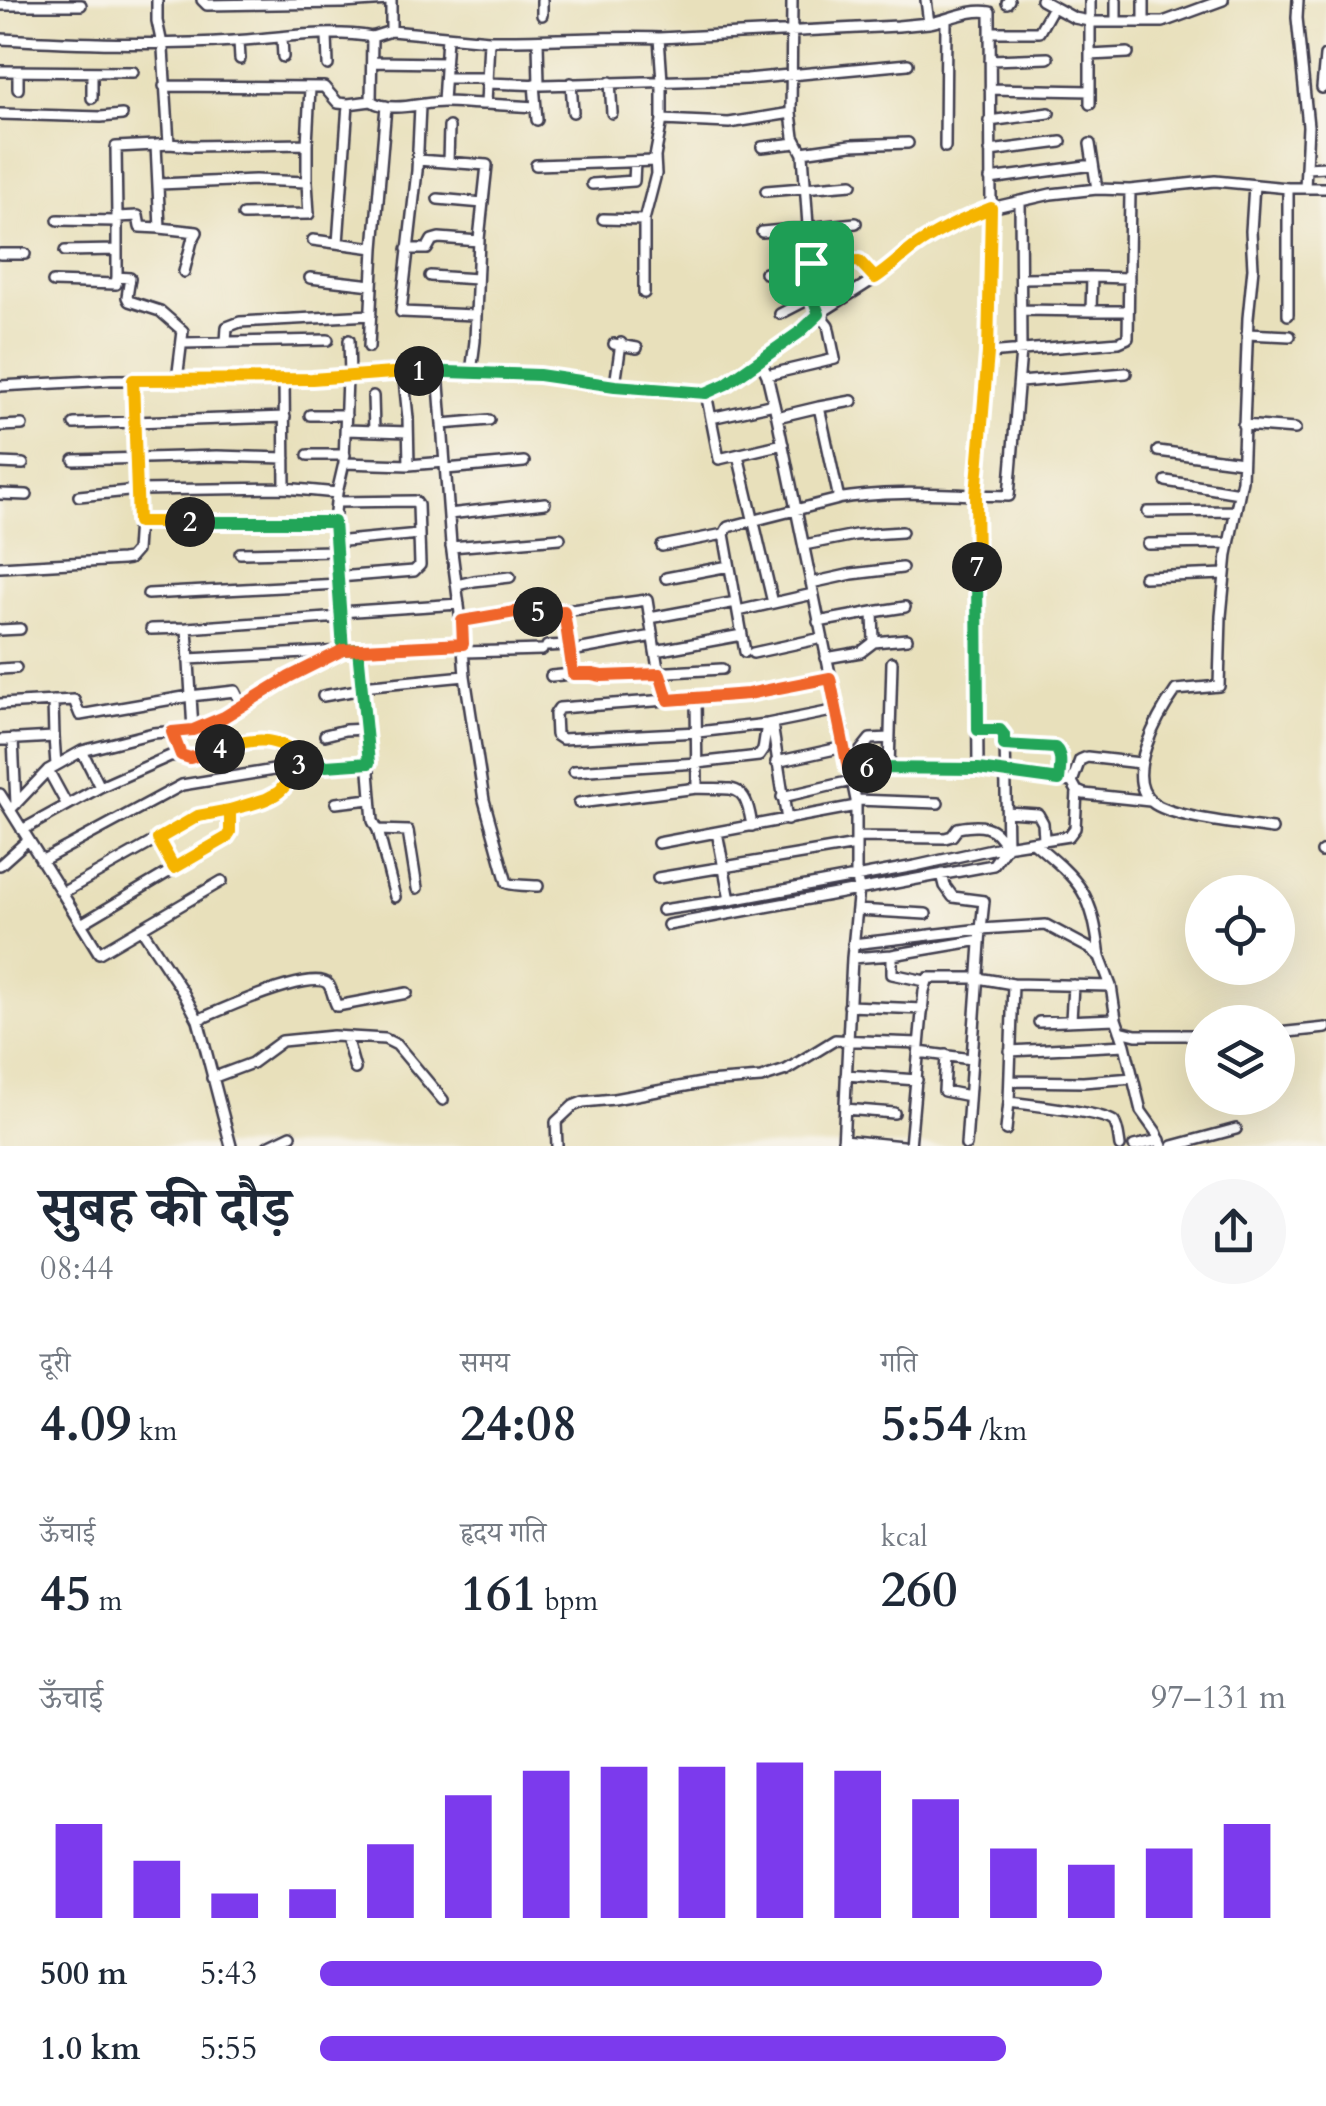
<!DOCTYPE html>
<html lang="hi">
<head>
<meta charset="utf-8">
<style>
  body { margin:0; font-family:Cardo,"Noto Serif Devanagari",serif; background:#f6f6f7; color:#1f2937; height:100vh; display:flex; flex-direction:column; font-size:38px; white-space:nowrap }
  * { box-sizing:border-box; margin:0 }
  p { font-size:32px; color:#747a83 }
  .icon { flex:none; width:55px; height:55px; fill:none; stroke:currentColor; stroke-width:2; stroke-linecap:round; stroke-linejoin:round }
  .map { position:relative; height:1146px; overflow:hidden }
  .details { display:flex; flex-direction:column; background:#fff; flex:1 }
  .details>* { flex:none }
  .controls { position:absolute; left:1185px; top:875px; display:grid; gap:20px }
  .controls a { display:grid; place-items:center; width:110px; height:110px; border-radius:50%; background:#fff; box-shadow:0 10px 40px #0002; font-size:50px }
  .pin { position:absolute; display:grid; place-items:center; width:85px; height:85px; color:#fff; margin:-42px; border-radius:20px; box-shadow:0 5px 15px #0006 }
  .km { position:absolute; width:50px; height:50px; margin:-25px; border-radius:50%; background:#222; color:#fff; font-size:28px; line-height:50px; text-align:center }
  .round { display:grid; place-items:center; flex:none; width:105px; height:105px; border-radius:52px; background:#f6f6f7 }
  .headline { display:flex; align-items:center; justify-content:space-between; height:170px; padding:0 40px }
  h1 { font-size:55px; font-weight:700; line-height:75px }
  .figures { display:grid; grid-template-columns:repeat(3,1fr); gap:15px; height:170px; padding:10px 40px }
  .figures div { display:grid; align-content:center }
  .figures b { font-size:50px; font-weight:700 }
  .figures small { font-size:28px; font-weight:400 }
  .figures p { font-size:28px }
  .chart { height:280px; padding:20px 40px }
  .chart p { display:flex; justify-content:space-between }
  .chart svg { width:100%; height:180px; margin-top:10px; stroke:#7c3aed; stroke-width:6 }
  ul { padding:0 40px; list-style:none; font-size:32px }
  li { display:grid; grid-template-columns:160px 120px 1fr; align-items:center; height:75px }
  li i { height:25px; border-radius:12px; background:#7c3aed }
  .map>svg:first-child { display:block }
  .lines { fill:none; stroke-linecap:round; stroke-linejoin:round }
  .minor-casing { stroke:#403e4e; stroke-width:14 }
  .minor { stroke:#fff; stroke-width:9 }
  .split-1-casing { stroke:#fff; stroke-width:20 }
  .split-2-casing { stroke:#fff; stroke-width:20 }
  .split-3-casing { stroke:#fff; stroke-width:20 }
  .split-4-casing { stroke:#fff; stroke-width:20 }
  .split-5-casing { stroke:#fff; stroke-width:20 }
  .split-6-casing { stroke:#fff; stroke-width:20 }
  .split-7-casing { stroke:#fff; stroke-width:20 }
  .split-8-casing { stroke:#fff; stroke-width:20 }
  .split-1 { stroke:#22a559; stroke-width:12 }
  .split-2 { stroke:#f5b400; stroke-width:12 }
  .split-3 { stroke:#22a559; stroke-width:12 }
  .split-4 { stroke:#f5b400; stroke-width:12 }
  .split-5 { stroke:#f0652b; stroke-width:12 }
  .split-6 { stroke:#f0652b; stroke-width:12 }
  .split-7 { stroke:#22a559; stroke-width:12 }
  .split-8 { stroke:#f5b400; stroke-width:12 }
</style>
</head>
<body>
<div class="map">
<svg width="1326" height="1146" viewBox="0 0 1326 1146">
  <rect width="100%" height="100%" fill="#f7f3e8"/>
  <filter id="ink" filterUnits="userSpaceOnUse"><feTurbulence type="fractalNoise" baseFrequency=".01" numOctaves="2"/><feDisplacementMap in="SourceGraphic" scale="20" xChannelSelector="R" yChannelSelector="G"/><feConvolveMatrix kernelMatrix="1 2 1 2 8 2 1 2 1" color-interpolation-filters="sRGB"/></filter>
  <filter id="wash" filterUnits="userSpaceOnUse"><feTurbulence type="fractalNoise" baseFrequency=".0048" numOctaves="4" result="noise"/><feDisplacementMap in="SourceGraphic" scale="40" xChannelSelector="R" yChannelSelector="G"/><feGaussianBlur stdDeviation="2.25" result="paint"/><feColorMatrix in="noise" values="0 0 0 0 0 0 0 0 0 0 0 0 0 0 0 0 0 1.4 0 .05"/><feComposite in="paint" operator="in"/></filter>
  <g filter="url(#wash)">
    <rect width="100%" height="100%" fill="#e8e0bb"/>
  </g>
  <g filter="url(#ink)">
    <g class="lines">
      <g class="minor-casing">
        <path id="minor" d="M157 0V21L163 49 169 144 156 145 160 228 140 227 138 216 117 217V277L130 278 127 297 129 301 160 311 183 331 177 380
          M202 0 207 5 343 3 389 0
          M542 0V15
          M1041 0 1074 18 1094 22H1163L1223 0
          M1090 0V104
          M1116 0V22
          M1298 0 1297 18 1308 126 1305 188
          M1007 3 1009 0
          M0 5H81
          M1144 22V0
          M391 31 489 40
          M990 32H1039L1053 7
          M327 35 328 65
          M282 38 283 57
          M659 38 662 81V120
          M0 39C77 43 155 46 233 41 278 38 327 29 372 37
          M239 41 240 59
          M538 41 539 85
          M1090 55 1128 53
          M990 60 1048 58
          M373 62 445 63
          M0 71 133 72
          M18 72V89
          M92 73V98
          M445 78H487
          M610 82 612 113
          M487 83 543 85 747 79 908 64
          M571 83 573 112
          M534 84 537 120
          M164 86 324 87 338 103 348 104 338 243
          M1322 88 1325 56
          M990 89 1090 91
          M371 101C393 114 421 102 444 102 458 102 472 104 486 104L489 40C546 41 603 36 659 38L898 26 929 23
          M443 102 447 37
          M348 104 371 101 372 37 391 31V0
          M486 104 536 107
          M420 106 417 171 401 312 475 315
          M0 114 101 117 122 115
          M989 121 1049 113
          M169 144 192 146 307 144V182
          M307 144 310 88
          M1090 144 1097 189
          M762 147 796 143
          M945 147 946 21
          M990 151 1061 142
          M802 152 851 145 908 143
          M417 160 487 165 479 239 475 341 471 373
          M448 162 449 127
          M536 165 655 161
          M1306 168 1326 167
          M990 179 1093 165
          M159 184 255 180 307 182 309 214 243 215
          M592 184 634 181 635 162
          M1254 185 1251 231 1253 268 1248 318 1242 480 1227 554 1221 616 1219 686 1176 690C1159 714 1122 777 1152 802 1171 818 1246 825 1272 829
          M766 191 852 184
          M438 199 483 203
          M117 217 116 147 156 145
          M603 219 644 220
          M58 220 117 221
          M160 228 197 232 192 241 184 272
          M762 232 856 223
          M313 240 374 248
          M407 249H427L432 240 439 238 479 241
          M65 251 117 250
          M0 254H25
          M811 263 859 261 875 278
          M765 273 811 269
          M430 276 477 279
          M1092 277 1129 278
          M310 278 372 285
          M1022 278 1092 277 1091 311 1022 310
          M53 282 116 284 117 277
          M644 293V220L656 174 655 157 662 120 729 123 791 113
          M1091 311H1128
          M780 314 813 297
          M1288 315V188
          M1247 334 1290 336
          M349 340 350 375
          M226 342 227 327 240 322 371 315
          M183 343 328 340
          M614 344 637 348
          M369 347 374 248 386 106
          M988 353 1119 342 1128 338 1130 190
          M760 360 767 375 777 417 856 800V875L859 888 852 958 843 1146
          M403 370 408 418 409 465
          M438 371 451 544 461 621 465 676 484 800 507 883C510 885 534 886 538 886
          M767 375 835 359 828 325 819 314 813 297 803 154 794 137 791 113 792 0
          M1020 382 1126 373
          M615 385 621 343
          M0 386 111 380 312 379 403 370 539 375 615 385 706 393 726 384 800 332 819 314 885 272 914 248 957 221 991 208 1051 194 1097 189 1130 190 1215 181 1288 188H1326
          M706 393 719 459 783 444
          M373 396 374 431
          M819 407 852 401
          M310 415H346
          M711 418 774 404
          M74 424 285 417
          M442 424 489 420
          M1243 425 1295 429
          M0 426 22 425
          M346 430 408 432
          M1158 451 1242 462
          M308 455H345
          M738 455 773 603
          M74 460 217 456 285 458
          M0 463 23 464
          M344 463 409 465 445 462
          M446 469 524 462
          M1166 481 1239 493
          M285 488 337 493
          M0 494 27 495
          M79 496 138 490 285 488 284 379
          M836 499C893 489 951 495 1009 496L1021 351 1020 201
          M337 502 415 501 418 505 420 565 414 571 338 577
          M1148 512 1234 511
          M449 514 545 503
          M139 522H334
          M334 542 419 534
          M1148 544 1229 543
          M804 545 855 535 902 532
          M662 546 724 534
          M451 547 560 538
          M240 553 335 551
          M0 567 122 560 129 559 136 551 139 506 133 381
          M1144 577 1225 574
          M666 578 729 566
          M811 583 852 574 902 568
          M457 585 474 581 510 577
          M148 594 339 584
          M564 611 573 674H592L601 676 722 669
          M738 611 813 594
          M340 612 459 604
          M873 612 905 607
          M650 618 736 602
          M461 621 515 612 571 610 647 600 655 651 742 635
          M818 622 873 612 874 642 861 652 826 658
          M151 629 187 628
          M0 630 20 629
          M874 642 907 639
          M547 646 569 645
          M358 649 362 686 465 676
          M571 651 653 636
          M655 651 659 674 669 700
          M464 652 542 650
          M745 652 724 534 728 527 839 499 819 407 777 417
          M753 653 822 638
          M188 659 463 645
          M0 669 16 668
          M551 676 573 674
          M830 678 748 694 559 708 555 714 556 735 562 739 698 732 767 724 837 710
          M362 686 373 821 378 830 395 897
          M323 696 363 689
          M696 698 697 788C736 790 745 781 752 826
          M0 704 74 700 80 715 190 696 235 691 242 705
          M772 724 787 820
          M193 730 187 628 341 617
          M325 735 345 730 366 729
          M54 737 56 765
          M13 739 16 804
          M0 740 54 737 53 701
          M1004 745 1055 748 1059 752V780
          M82 751 100 787
          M847 761 858 754 870 739 890 738
          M776 762 844 747
          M848 767 978 770 976 495 988 353 991 208 990 12C971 8 948 20 929 23L926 0
          M889 768 892 662
          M978 769 1072 782 1077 791 1084 794 1150 801
          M48 770 67 805
          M574 771 697 763 759 756 763 750 767 724
          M1072 782 1080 760 1087 757 1140 763
          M0 794 62 893 158 839 174 868
          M782 797 851 781
          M856 800 938 803
          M336 803 370 799
          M579 803 697 788
          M10 810 48 770 82 751 153 733 193 730 224 717 289 677 343 650 334 522 337 493 344 463 347 376
          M1007 812 1038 814 1043 823 1044 839
          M22 830 100 787 170 756 181 755 191 758 247 741 270 740 326 767 369 763
          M378 830 408 831 417 888
          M717 832 730 900
          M856 837 945 838 952 836 958 828C980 824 995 824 1005 846
          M158 839 197 816 230 810
          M1033 842C1082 883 1092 892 1100 957
          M658 843 856 806
          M1322 852 1326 850
          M41 861 182 785 286 768 299 764 307 757
          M0 865 28 840
          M658 878 856 845
          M62 893 99 953 222 881
          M662 910 730 900 915 866 1005 846 1069 836 1075 828 1077 791
          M857 910 926 914
          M81 924 226 838 230 832V810C266 799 279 798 299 764
          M668 925 993 865 1007 846 1005 738 1000 730H978
          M141 928 183 992 198 1020 231 1146
          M853 944 981 929 984 901 953 897 945 886 942 874
          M892 955V974L925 981
          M852 958 892 955 980 940
          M849 1006 923 1009
          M198 1020C218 1011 313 968 328 984 333 990 333 1000 337 1006L407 993
          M1071 1020 1073 985
          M1039 1022 1116 1019
          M1120 1031 1136 1035H1202
          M1278 1033 1326 1028
          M346 1037 355 1069
          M1010 1051 1125 1045
          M919 1052 971 1059
          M946 1055 944 1091 969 1096
          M846 1075 917 1080
          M212 1078 252 1063 282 1041 333 1036 385 1039 397 1045 443 1100
          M1010 1081 1083 1082 1133 1078
          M1009 1102C1025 1104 1107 1113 1114 1122 1118 1127 1119 1140 1120 1146
          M845 1109 894 1113
          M1006 1130 1009 1102 1013 984
          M843 1140 902 1146
          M966 1145 981 929 1046 925 1091 949 1100 957 1111 986 1116 1019 1125 1045 1141 1111 1156 1132 1162 1146
          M268 1146 291 1135
          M557 1146 556 1122 573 1106 583 1102 614 1099 707 1082 761 1078 786 1070 835 1040 919 1043
          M910 1146 924 991 928 978H978L1013 984 1111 986
          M1134 1146 1160 1140
          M1173 1146 1236 1129"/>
      </g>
      <use href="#minor" class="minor"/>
    </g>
  </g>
  <g class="lines" filter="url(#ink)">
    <g class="split-1-casing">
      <path id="split-1" d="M419 371 539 375 615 386 706 393 726 384 800 332 819 314 813 298 811 263"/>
    </g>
    <g class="split-2-casing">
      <path id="split-2" d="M190 522H138L133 380 312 379 419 371"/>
    </g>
    <g class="split-3-casing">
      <path id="split-3" d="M190 522H334L343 650 358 649 369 763 326 766 308 757 299 765"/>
    </g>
    <g class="split-4-casing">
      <path id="split-4" d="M220 749C263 736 268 737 308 757 296 767 291 782 280 791 267 802 246 805 230 810V832L226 838 174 868 158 839 198 816 230 810 266 799 279 792 299 765"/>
    </g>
    <g class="split-5-casing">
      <path id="split-5" d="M220 749 190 758 181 755 172 732 193 730 224 717 289 677 343 650 463 644 462 621 515 612H538"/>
    </g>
    <g class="split-6-casing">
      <path id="split-6" d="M538 612 564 611 573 674H592L602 676 660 674 668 700 748 694 830 678 848 768H867"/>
    </g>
    <g class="split-7-casing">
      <path id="split-7" d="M867 768 978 769 1059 780C1060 769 1063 755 1055 748L1004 745V735L1000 730H978L977 567"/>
    </g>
    <g class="split-8-casing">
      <path id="split-8" d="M811 263 859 261 875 278C889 269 900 258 913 248 937 231 963 219 991 208L988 353 976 495 977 567"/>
    </g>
    <use href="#split-1" class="split-1"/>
    <use href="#split-2" class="split-2"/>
    <use href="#split-3" class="split-3"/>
    <use href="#split-4" class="split-4"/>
    <use href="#split-5" class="split-5"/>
    <use href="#split-6" class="split-6"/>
    <use href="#split-7" class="split-7"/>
    <use href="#split-8" class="split-8"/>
  </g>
</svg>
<div class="controls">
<a><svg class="icon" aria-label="locate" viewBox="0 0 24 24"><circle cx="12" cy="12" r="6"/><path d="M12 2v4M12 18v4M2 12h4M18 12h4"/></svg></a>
<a><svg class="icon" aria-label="layers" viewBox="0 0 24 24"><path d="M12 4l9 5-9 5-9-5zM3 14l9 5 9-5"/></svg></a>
</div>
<div class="pin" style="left:811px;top:263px;background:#1e9e55"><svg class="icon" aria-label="arrive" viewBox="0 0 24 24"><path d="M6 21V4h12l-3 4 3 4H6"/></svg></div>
<b class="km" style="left:419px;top:371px">1</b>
<b class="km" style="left:190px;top:522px">2</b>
<b class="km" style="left:299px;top:765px">3</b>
<b class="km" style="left:220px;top:749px">4</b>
<b class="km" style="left:538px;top:612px">5</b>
<b class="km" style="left:867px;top:768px">6</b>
<b class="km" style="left:977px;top:567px">7</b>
</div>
<section class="details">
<div class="headline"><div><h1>सुबह की दौड़</h1><p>08:44</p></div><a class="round"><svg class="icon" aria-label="share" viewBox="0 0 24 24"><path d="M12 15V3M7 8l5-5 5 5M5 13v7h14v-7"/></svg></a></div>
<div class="figures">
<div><p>दूरी</p><b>4.09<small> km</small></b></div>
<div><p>समय</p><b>24:08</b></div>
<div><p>गति</p><b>5:54<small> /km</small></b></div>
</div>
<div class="figures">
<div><p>ऊँचाई</p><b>45<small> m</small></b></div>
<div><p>हृदय गति</p><b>161<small> bpm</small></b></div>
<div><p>kcal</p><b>260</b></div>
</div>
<div class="chart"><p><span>ऊँचाई</span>97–131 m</p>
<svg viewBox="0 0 160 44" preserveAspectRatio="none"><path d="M5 44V21M15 44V30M25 44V38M35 44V37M45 44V26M55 44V14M65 44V8M75 44V7M85 44V7M95 44V6M105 44V8M115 44V15M125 44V27M135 44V31M145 44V27M155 44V21"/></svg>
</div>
<ul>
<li><b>500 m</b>5:43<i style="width:81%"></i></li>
<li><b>1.0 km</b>5:55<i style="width:71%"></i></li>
</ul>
</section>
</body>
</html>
